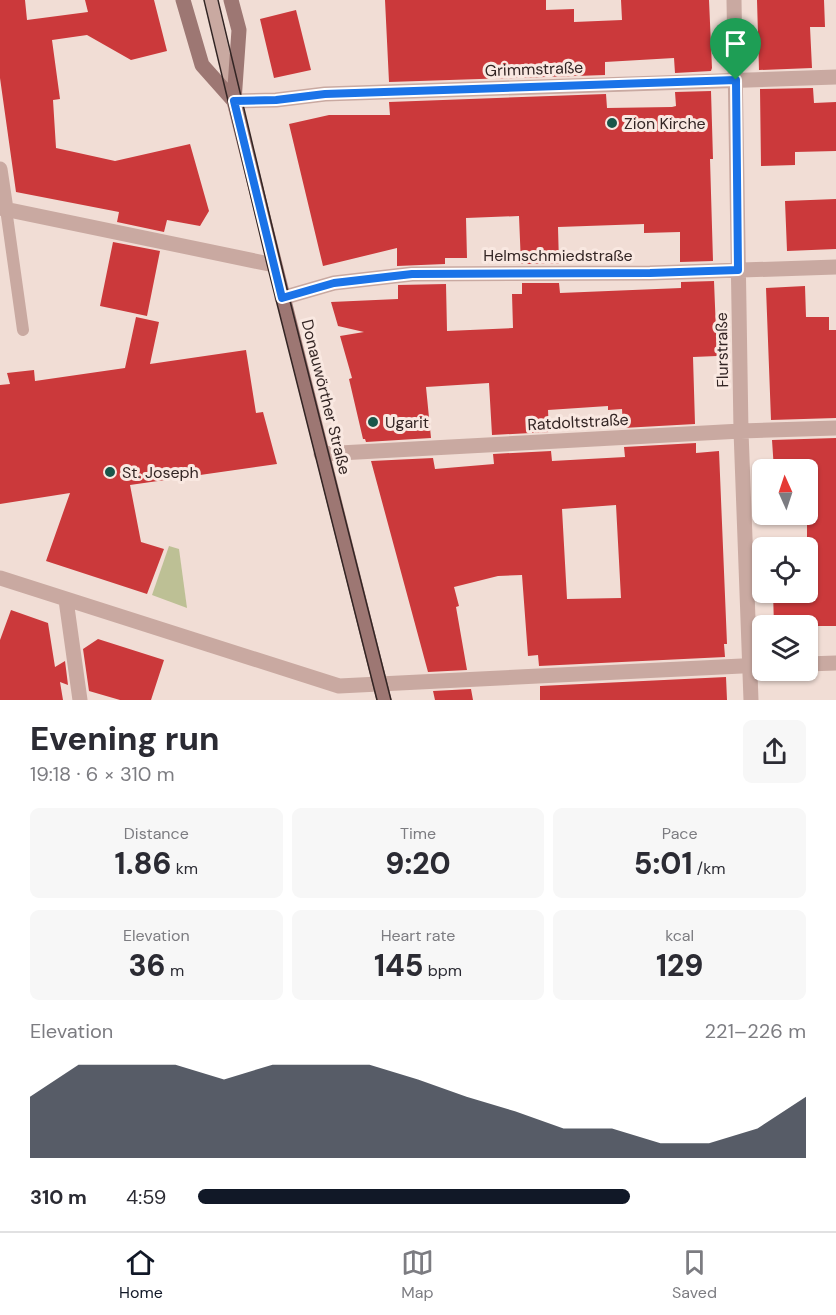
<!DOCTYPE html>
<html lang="en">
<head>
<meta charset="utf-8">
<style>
  body { margin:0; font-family:"DM Sans",sans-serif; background:#f7f7f7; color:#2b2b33; height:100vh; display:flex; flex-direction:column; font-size:22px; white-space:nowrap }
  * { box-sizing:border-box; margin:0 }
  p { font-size:20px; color:#7c7c81 }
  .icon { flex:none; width:33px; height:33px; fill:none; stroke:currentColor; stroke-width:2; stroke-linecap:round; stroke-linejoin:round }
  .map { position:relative; height:700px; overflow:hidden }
  .side { display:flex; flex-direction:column; background:#fff; flex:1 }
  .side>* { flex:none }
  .needle { width:39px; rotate:357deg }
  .fabs { position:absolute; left:752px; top:459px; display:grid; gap:12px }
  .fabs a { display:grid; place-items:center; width:66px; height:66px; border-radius:9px; background:#fff; box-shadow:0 2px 4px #0004; font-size:30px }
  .pin { position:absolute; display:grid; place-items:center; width:51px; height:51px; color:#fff; margin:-62px -26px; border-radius:50% 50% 50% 0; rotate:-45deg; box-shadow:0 0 6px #0007 }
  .pin .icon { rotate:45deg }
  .round { display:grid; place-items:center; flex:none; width:63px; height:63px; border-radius:9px; background:#f7f7f7 }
  .headline { display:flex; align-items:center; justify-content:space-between; height:102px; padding:0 30px }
  h1 { font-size:33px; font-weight:800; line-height:45px }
  .metrics { display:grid; grid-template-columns:repeat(3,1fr); gap:9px; height:102px; padding:6px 30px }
  .metrics div { display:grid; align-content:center; border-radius:9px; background:#f7f7f7; text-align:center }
  .metrics b { font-size:30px; font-weight:800 }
  .metrics small { font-size:16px; font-weight:400 }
  .metrics p { font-size:16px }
  .chart { height:168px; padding:12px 30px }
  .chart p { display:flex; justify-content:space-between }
  .chart svg { width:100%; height:108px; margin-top:6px; fill:#111827; opacity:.7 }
  ul { padding:0 30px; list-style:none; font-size:20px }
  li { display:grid; grid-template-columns:96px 72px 1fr; align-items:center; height:45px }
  li i { height:15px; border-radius:8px; background:#111827 }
  .dock { display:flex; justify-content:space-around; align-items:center; height:84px; border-top:2px solid #e1e1e2; background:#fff; font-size:16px; color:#7c7c81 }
  .dock a { display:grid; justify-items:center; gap:3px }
  .dock .active { color:#111827 }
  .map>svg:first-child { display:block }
  .green { fill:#bdc095 }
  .building { fill:#cb393b; fill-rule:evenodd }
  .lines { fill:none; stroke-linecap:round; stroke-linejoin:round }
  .service { stroke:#c9a9a1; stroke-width:12 }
  .minor { stroke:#c9a9a1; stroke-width:15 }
  .secondary { stroke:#9d7773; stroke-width:15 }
  .tram { stroke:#332524; stroke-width:1.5 }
  .route-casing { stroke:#fff; stroke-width:12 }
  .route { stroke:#1a73e8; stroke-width:8 }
  .poi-dot { fill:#19564a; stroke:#f9e8e1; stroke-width:2 }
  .labels { text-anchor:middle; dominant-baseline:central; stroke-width:6; stroke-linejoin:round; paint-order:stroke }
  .street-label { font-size:16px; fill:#332524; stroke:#f9e8e1 }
  .poi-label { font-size:16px; fill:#332524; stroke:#f9e8e1; text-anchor:start }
</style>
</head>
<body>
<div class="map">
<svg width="836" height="700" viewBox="0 0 836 700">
  <rect width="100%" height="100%" fill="#f1ddd5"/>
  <path class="green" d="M169 546 179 549 187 608 152 595Z"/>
  <path class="building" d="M0 0H25L27 20 88 12 85 0H154L167 51 131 60 87 35 52 40 60 99 53 100 56 148 115 161 190 144 209 211 200 226 167 220 164 232 117 222 119 212 16 192 0 78Z
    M385 0H546V10L574 9V22L622 20 621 0H709L712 68 711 71 675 73 674 58 605 62V75L389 82Z
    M757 0H824L825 27H810L812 68 759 70Z
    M296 10 311 70 274 78 260 19Z
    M813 88 814 103 836 102V151L795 152V165L761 166 760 89Z
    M711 91 713 159H710L713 261 680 262V232L644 233V224L558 227 559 264H521L519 216 466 218 467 258H445V264L397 266V248L323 266 289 124 329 115H390L389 102 606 94 607 108 672 107 676 106 675 92Z
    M836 199V249L787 251 785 201Z
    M113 242 160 251 147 316 100 306Z
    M714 281 717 356 693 357 695 424 623 428 622 409 608 410V406L548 410 549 432 492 435 489 383 426 387 431 438 366 442 365 439H363L349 379 352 378 340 336 364 332 338 326 331 302 398 299V285L446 284 447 331 513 328 512 294H522V283H559L560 293 681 288V282Z
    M805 286 806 317H829V330H836V418L771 420 766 288Z
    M136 317 159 322 150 364 246 350 256 413 263 412 277 464 130 485 141 542 164 549 147 594 46 561 70 493 0 504V385L10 384 7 373 34 370 35 381 125 368Z
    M836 438V626H774L773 592H807V470H774L772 440Z
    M696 443V453L719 451 727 644H724L725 657 539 666 538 655 528 656 522 575 498 576 454 587 459 606 456 607 467 670 428 672 371 461 433 458 435 469 494 464 493 454 551 451 552 461 625 457 624 447ZM616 505 621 598 567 599 562 509Z
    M11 610 48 623 55 667 65 661 68 685 60 682 63 700H0V640Z
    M98 639 164 660 151 700H120L89 691 83 649Z
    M726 677 727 700H540V686Z
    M471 689 473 700H435L433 691Z"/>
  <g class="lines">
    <path class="service" d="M211 0 232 89
      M6 209 23 330"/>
    <path class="minor" d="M734 0 741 431 751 700
      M234 101 276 100 325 94 836 77
      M0 169 6 209
      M0 208 274 265
      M282 298 334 283 412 274 650 273 836 267
      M321 454 741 431 836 428
      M0 578 339 686 762 665
      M66 600 80 700
      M807 664 836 663"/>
    <path class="secondary" d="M183 0 202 65 234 101
      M231 0 239 30 234 101 384 700"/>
    <path class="tram" d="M204 0 267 264 377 700
      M218 0 289 297 391 700"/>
  </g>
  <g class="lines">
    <g class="route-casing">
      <path id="route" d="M736 80 738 270 650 273 412 274 334 283 282 298 234 101 276 100 325 94Z"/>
    </g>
    <use href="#route" class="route"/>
  </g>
  <g class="poi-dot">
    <circle cx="612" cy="123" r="6"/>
    <circle cx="373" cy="422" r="6"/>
    <circle cx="110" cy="472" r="6"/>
  </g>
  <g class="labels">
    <g class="street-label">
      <text transform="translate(534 69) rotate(-2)">Grimmstraße</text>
      <text x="558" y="255">Helmschmiedstraße</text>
      <text transform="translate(722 350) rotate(-91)">Flurstraße</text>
      <text transform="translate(326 397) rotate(76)">Donauwörther Straße</text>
      <text transform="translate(578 422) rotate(-3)">Ratdoltstraße</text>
    </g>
    <g class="poi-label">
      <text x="624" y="123">Zion Kirche</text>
      <text x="385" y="422">Ugarit</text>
      <text x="122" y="472">St. Joseph</text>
    </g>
  </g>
</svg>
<div class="fabs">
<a><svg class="needle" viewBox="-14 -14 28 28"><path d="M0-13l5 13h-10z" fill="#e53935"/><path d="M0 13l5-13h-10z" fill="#7c7c81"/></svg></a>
<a><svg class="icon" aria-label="locate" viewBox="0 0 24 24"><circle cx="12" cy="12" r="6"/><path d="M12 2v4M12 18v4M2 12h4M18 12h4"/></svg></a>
<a><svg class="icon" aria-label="layers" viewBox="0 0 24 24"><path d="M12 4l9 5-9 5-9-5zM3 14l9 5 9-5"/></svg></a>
</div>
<div class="pin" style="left:736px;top:80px;background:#1e9e55"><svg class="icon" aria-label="arrive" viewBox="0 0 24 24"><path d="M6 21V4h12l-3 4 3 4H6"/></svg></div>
</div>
<section class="side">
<div class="headline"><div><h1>Evening run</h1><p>19:18 · 6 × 310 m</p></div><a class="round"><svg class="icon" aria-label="share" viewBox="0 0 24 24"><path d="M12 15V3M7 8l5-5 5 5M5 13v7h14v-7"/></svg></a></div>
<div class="metrics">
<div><p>Distance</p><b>1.86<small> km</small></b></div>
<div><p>Time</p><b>9:20</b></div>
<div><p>Pace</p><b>5:01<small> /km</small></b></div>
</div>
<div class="metrics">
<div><p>Elevation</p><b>36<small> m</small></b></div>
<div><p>Heart rate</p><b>145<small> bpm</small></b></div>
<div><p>kcal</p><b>129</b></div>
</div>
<div class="chart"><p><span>Elevation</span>221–226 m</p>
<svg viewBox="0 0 160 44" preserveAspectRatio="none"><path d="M0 44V19L10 6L20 6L30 6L40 12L50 6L60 6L70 6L80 12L90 19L100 25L110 32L120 32L130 38L140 38L150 32L160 19V44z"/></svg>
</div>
<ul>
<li><b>310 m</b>4:59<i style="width:71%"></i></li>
</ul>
</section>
<nav class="dock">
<a class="active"><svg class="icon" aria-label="home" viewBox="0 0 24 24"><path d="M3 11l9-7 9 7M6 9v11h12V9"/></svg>Home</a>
<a><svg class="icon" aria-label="map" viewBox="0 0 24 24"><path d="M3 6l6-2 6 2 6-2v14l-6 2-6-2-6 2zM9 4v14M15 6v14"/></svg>Map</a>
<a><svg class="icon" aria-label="saved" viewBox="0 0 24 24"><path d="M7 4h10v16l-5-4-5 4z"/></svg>Saved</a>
</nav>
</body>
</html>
